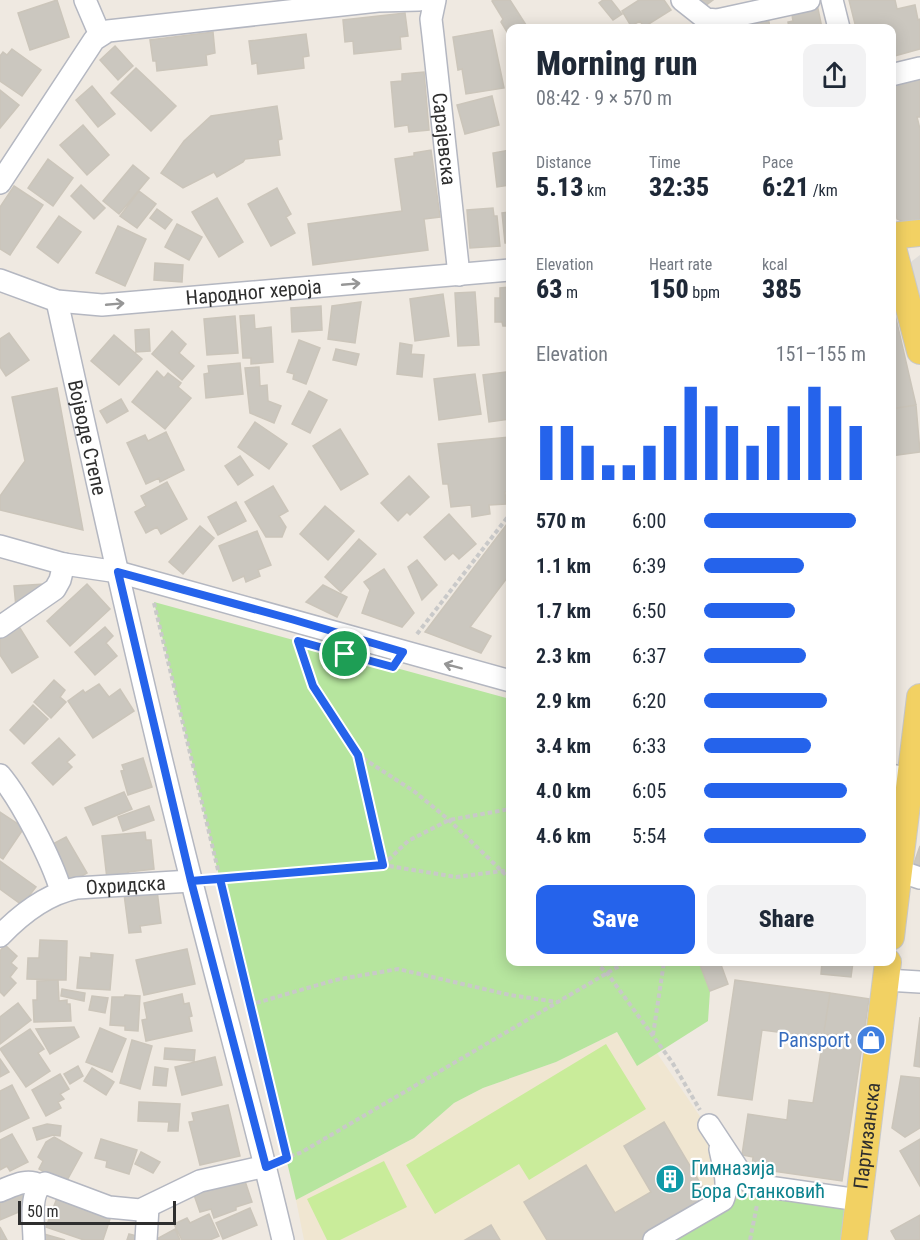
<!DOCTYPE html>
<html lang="en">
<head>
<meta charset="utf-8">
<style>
  body { margin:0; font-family:"Roboto Condensed",sans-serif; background:#f2f2f3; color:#1f2937; height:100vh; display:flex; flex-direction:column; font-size:22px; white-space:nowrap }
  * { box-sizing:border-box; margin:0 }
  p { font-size:20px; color:#747a83 }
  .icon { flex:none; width:33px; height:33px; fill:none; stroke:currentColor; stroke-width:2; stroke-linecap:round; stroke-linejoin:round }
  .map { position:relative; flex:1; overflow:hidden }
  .sheet { position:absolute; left:506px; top:24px; width:390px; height:942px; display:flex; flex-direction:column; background:#fff; border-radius:12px; box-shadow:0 3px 15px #0003 }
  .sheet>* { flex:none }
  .scale { position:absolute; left:18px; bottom:15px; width:158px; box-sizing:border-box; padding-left:6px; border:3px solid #2e2e2e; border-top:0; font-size:16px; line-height:21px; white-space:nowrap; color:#2e2e2e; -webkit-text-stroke:4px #fff; paint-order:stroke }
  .pin { position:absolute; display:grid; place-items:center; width:51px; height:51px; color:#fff; margin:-26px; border:3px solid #fff; border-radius:50%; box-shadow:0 2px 6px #0007 }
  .round { display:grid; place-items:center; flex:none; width:63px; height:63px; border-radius:12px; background:#f2f2f3 }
  .summary { display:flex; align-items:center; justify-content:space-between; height:102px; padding:0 30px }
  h1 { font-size:33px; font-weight:800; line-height:45px }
  .stats { display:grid; grid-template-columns:repeat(3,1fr); gap:9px; height:102px; padding:6px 30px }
  .stats div { display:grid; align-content:center }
  .stats b { font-size:26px; font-weight:800 }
  .stats small { font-size:16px; font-weight:400 }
  .stats p { font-size:16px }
  .chart { height:168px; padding:12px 30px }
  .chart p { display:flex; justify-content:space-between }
  .chart svg { width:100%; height:108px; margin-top:6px; stroke:#2563eb; stroke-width:6 }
  .primary-button { display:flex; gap:12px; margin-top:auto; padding:12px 30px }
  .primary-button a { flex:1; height:69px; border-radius:12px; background:#2563eb; color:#fff; font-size:24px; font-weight:800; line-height:69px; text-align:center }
  .primary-button a+a { background:#f2f2f3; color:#1f2937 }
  ul { padding:0 30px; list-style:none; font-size:20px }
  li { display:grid; grid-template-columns:96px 72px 1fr; align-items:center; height:45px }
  li i { height:15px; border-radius:8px; background:#2563eb }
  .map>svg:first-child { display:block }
  .education { fill:#f0e6d1 }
  .green { fill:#b6e59e }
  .pitch { fill:#c9ec9a }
  .plaza { fill:#dfdcd8 }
  .building { fill:#cbc7bf; stroke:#cbc5ba; stroke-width:1.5 }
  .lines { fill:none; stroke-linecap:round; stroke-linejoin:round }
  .minor-casing { stroke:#b4b7c1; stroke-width:24 }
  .major-casing { stroke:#c9c9c9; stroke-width:28 }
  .path { stroke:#c9c9c9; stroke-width:4; stroke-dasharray:4.5 3; stroke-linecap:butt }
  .minor { stroke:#fff; stroke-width:21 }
  .major { stroke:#f2d163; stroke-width:26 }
  .oneway { stroke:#969696 }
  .route-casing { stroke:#fff; stroke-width:12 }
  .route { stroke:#2563eb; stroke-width:8 }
  .labels { text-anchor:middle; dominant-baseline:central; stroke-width:4.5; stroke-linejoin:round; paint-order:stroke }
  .street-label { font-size:20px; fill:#2e2e2e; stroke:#fff }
  .shop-label { font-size:20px; fill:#366cbe; stroke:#fff; text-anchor:end }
  .culture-label { font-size:20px; fill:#0d838f; stroke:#fff; text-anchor:start }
</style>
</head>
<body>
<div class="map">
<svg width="920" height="1240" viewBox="0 0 920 1240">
  <rect width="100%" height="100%" fill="#efe9e1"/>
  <path class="education" d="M617 1032 637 1065 657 1053 752 1193 722 1204 664 1240H304L296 1200 414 1138 454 1103 483 1088 556 1062Z"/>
  <path class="green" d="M154 602 510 699V962H699L710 991 708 1021 637 1066 617 1032 556 1062 483 1088 454 1103 414 1138 296 1200Z
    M752 1193 858 1209 854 1240H664L722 1204Z"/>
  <path class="pitch" d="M606 1044 646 1109 529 1180 519 1164 435 1214 406 1165Z
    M384 1161 407 1207 340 1240H327L307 1199Z"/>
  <path class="plaza" d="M920 255V313L910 265 912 261Z"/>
  <path class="building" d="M57 0 69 37 30 50 18 13Z
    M494 0H510L528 28H510V37L501 22 503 19 492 1Z
    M603 0H611L622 14 613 20 599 3Z
    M639 0H664L671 10 644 27 640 21 631 26 622 11Z
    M700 0H713L705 6Z
    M849 0H895L897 9 915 5 918 20 920 19V49L891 57V28H856Z
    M817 4 822 28H789L788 22 793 21 791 9Z
    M405 13 408 36 400 37 401 49 354 54 353 41 345 42 343 20Z
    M768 16 770 28H727Z
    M492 30 504 88 466 94 462 69 458 70 453 37Z
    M213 32 215 53 206 55 207 65 157 71 156 61H153L150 40Z
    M306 34 309 56 303 57 304 68 258 74 257 63 252 64 249 41Z
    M115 46 133 66 118 80 100 60Z
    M12 49 41 70 22 96 0 81V56L3 52 7 55Z
    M136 68 176 106 151 131 111 93Z
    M424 72 429 130 409 132 408 125 395 127 391 82 402 81V74Z
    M920 77V117H917L920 129V223L909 224 897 219 891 194V83Z
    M92 86 115 114 98 127 76 100Z
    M0 90 19 105 0 128Z
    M492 96 499 125 465 134 457 105Z
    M277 106 282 139 278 140 280 155 245 159 243 162 217 177 214 172 183 188 161 173 184 141 211 116Z
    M83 125 109 155 87 175 60 145Z
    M431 150 440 217 424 219 428 250 313 265 308 224 402 211 395 159 414 156V153Z
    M510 150V185L497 187 493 153Z
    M48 159 73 178 53 206 28 188Z
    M133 165 149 178 119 214 103 201Z
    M81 185 105 208 94 219 71 196Z
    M14 186 43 205 10 255 0 249V207Z
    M277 188 291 214 286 217 295 233 271 246 248 204Z
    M139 191 156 204 137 228 120 216Z
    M217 198 243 242 219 257 192 212Z
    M493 208 494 216H497L500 246 470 248 467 210Z
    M157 209 172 220 165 229 150 218Z
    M510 212V243H505L502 213Z
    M59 216 81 232 58 263 37 247Z
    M177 224 202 237 189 260 165 247Z
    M118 226 146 239 125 286 96 273Z
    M155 263 183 265 182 282 154 280Z
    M510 287V326H503L502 322H495V298H500V288Z
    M475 292 479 345 458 346 455 293Z
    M443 294 449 336 415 341 410 299Z
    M891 297 916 405 891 409Z
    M361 302 355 343 328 339 332 306Z
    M321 306 322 330 292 332 291 308Z
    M254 315 255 329 271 327 273 362 251 364V358H243L240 316Z
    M235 316 238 353 207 355 204 319Z
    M149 329 150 351 136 352 135 330Z
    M172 331 186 344 179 353 194 366 182 380 152 354Z
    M9 333 29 360 6 376 0 367V339Z
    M114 335 142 359 119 385 91 361Z
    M299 340 320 348 306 384 293 379 294 374 287 372Z
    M400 343 412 345 411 354 424 355 422 377 397 374Z
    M336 349 359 354 356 365 333 360Z
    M240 363 243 394 206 398 204 374 209 373 208 366Z
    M259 367 260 386 267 385 268 401 281 406 274 423 250 413 245 368Z
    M157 371 164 378 168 373 181 383 178 387 191 398 165 429 132 402Z
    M506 372 510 374V419L489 422 483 375Z
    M475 374 481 414 439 420 434 379Z
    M57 388 83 530 0 510V496L25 461 12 397Z
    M309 391 327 400 310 433 292 424Z
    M121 399 128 411 107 423 100 411Z
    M916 405 920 452 891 456V409Z
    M255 422 287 444 269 469 238 447Z
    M340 429 368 474 341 490 313 446Z
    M166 432 184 470 160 482 159 478 146 484 127 443 145 435 148 441Z
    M510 437V491L505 492 506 504 489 505 490 514 472 517 471 505 451 507 448 484H443L438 444Z
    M240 456 253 475 238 485 225 466Z
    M409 476 429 497 410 515 407 512 398 521 381 503Z
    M167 482 187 519 161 534 157 527 146 533 135 512 146 506 141 496Z
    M273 486 288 511 279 516 286 527 282 537H266L245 502Z
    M236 502 246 521 218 535 208 517Z
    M325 506 354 531 328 560 300 534Z
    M449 514 476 544 459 559 453 553 445 560 424 537Z
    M510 520V574L470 627 491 636 481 653 425 632Z
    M200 526 214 538 183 574 169 562Z
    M257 531 271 565 258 570 260 576 246 582 244 576 233 581 219 546Z
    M359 539 376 554 341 592 325 577Z
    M417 560 437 585 422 600 408 567Z
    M384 569 414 613 402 627 362 613 370 590 364 582Z
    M43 584 36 595 16 607 14 586Z
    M87 584 110 609 70 646 47 621Z
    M323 585 347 597 337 617 306 602Z
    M18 625 38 657 12 673 0 655V637Z
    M105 627 113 636 106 643 117 656 95 675 75 652Z
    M54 680 65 690 60 697 66 702 51 718 34 702Z
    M99 684 109 697 120 689 134 711 93 738 68 701 83 690 85 693Z
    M33 705 48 719 24 744 10 730Z
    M59 738 75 755 67 762 72 767 53 785 32 763Z
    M143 758 152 787 128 795 121 771 124 770 122 765Z
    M124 792 132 809 93 825 85 808Z
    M149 806 154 820 123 831 118 817Z
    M0 812 24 828 3 859 0 857Z
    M145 832 146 840H151L154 869 128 872 129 877 107 879 102 836Z
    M66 837 87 873 70 883 49 846Z
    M920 846V872L912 869Z
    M0 861 36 887 22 905 0 889Z
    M157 890 161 923 140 926 141 932 129 933 124 894Z
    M40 940 67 941 66 980 27 979 28 958H39Z
    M5 945 17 956 11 963 17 968 10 977 16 983 4 996 0 992V951Z
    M187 949 195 984 144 995 136 960Z
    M91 953 113 955 110 990 77 988 80 957 91 958Z
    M699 962H720L728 984 710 991Z
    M822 962H853L851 977 821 974Z
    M58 980 59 1001 67 1000V1004H70L71 1021 34 1022 33 1000H37V981Z
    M735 980 830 993 823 1038 762 1030 752 1100 718 1095Z
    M62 989 85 993 84 1001 61 996Z
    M830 993 869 999 842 1181 752 1168 753 1157 742 1155 748 1114 787 1120 789 1100 813 1103Z
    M182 994 184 1004 189 1003 192 1016 189 1017 192 1031 146 1041 142 1020 147 1019 144 1003Z
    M125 995 140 996 138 1031 125 1030V1026L110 1025 112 997H124Z
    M92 996 108 998 105 1013 89 1010Z
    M18 1003 31 1020 0 1044V1017Z
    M920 1017V1067L914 1066Z
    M74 1027 79 1037 50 1054 36 1029Z
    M100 1028 126 1039 112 1072 86 1062Z
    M30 1029 44 1049 38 1053 50 1071 26 1087 0 1049Z
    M132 1040 152 1046 140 1089 120 1083Z
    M165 1048 195 1050 194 1061 164 1059Z
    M215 1057 222 1085 182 1095 175 1067Z
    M0 1059 9 1072 0 1077Z
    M78 1066 83 1076 70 1084 64 1074Z
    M155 1067 168 1069 166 1086 153 1085Z
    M92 1068 114 1082 106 1095 84 1081Z
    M60 1074 69 1089 60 1094 64 1099 58 1102 61 1108 46 1116 32 1090Z
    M901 1076 920 1078V1128L905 1137 892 1128Z
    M12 1085 29 1118 0 1132V1091Z
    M139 1102 180 1104 178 1131H168L169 1122 138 1121Z
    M228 1105 240 1156 200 1165 189 1122 194 1121 192 1113Z
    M664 1122 712 1203 649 1240H547L524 1202 586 1165 615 1213 651 1192 624 1146Z
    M47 1124 61 1126 60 1136 53 1135 37 1140 33 1128Z
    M12 1134 28 1162 10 1171 7 1166 0 1170V1140Z
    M54 1137 82 1153 65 1184 39 1169 43 1161 38 1157 46 1142Z
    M101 1139 137 1150 129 1174 106 1167 107 1161 95 1158Z
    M920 1139V1186L900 1151Z
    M141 1152 160 1162 153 1173 135 1164Z
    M243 1175 252 1202 236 1207V1210L214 1218 211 1209 200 1212 193 1192Z
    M25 1187 28 1195 26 1207 21 1211 0 1220V1196Z
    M57 1198 111 1216 103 1240H84L46 1227Z
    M250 1208 257 1225 223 1239 216 1223Z
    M209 1214 219 1236 210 1240H182L174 1224 187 1218 190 1223Z
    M920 1215V1240H896L891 1231Z
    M491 1225 500 1240H465Z
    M0 1227 7 1240H0Z
    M175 1229 180 1240H155Z
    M44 1234 65 1240H43Z
    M129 1234 141 1237 140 1240H127Z"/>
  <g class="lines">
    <g class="minor-casing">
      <g id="minor">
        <path d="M85 0 100 35"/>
        <path id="s1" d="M435 0 431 19 433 36 459 275"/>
        <path d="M682 0 706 19 717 20 809 0"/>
        <path d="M832 0 839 28"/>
        <path d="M891 75 920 68"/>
        <path d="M0 183 94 40 108 31 378 1 419 0"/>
        <path id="s2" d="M0 280 57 301 102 305 510 270"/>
        <path id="s3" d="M57 301C100 495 143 690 192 883 222 1002 255 1120 283 1240"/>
        <path d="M0 546 64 564 118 572 510 681"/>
        <path d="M0 627 55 589 60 580 64 564"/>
        <path d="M0 775C21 800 52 860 61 891"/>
        <path d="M891 775 910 779 920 784"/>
        <path d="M899 871 920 878"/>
        <path id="s4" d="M0 936C21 914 46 894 77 888L191 881"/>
        <path d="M886 980 920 982"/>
        <path d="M709 1125 744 1178 751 1183 761 1186 859 1200"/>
        <path d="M0 1191C13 1186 26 1178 40 1185"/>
        <path d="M34 1240C34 1224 28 1190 45 1183L109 1207 140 1210 200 1181 266 1166"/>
        <path d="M146 1240 148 1207"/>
        <path d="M654 1240 723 1200C730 1184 723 1165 720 1149"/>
      </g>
    </g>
    <g class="major-casing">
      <g id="major">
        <path d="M891 236 920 233"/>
        <path d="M891 240 920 351"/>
        <path d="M891 937 920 697"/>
        <path id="s5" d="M854 1240 888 962"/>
      </g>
    </g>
    <path class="path" d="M154 603 284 1145
      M417 634 510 514
      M298 642 313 686 358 755 415 792 449 820 510 879
      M358 756 383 865
      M383 865 408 841 449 820 510 809
      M210 880 383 865 456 877 510 870
      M595 962 607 973 672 1062 700 1110
      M249 1005 335 980 398 969 510 995 557 1002
      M653 1035 664 962
      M283 1159 302 1152 626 962
      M750 1240 757 1205"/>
    <use href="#minor" class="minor"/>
    <use href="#major" class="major"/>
  </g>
  <defs><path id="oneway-shaft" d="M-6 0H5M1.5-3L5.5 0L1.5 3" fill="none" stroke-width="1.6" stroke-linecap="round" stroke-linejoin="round" transform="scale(1.5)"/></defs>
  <g class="oneway">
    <use href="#oneway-shaft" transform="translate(351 284) rotate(-5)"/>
    <use href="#oneway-shaft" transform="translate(115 304) rotate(-5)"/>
    <use href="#oneway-shaft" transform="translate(453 666) rotate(-165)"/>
  </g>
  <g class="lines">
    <g class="route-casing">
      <path id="route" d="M345 654 298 641 313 686 358 755 383 865 191 881 266 1167 287 1158 220 879 191 881 118 572 291 619 403 652 393 667 345 654"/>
    </g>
    <use href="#route" class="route"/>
  </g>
  <defs>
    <g id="shop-disc" transform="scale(1.5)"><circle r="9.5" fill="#3f7fe0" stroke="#fff"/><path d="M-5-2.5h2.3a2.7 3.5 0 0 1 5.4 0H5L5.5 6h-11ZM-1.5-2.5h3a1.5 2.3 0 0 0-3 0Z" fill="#fff"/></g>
    <g id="building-disc" transform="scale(1.5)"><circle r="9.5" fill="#0f9aa8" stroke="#fff"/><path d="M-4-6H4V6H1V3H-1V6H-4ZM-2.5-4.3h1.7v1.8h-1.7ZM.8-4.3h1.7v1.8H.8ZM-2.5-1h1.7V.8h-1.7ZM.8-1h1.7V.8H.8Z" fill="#fff"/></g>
  </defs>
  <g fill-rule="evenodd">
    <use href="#shop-disc" x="871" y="1040"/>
    <use href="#building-disc" x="670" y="1179"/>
  </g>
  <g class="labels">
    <g class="street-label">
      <text stroke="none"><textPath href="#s1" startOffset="140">Сарајевска</textPath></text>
      <text stroke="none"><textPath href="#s2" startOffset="258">Народног хероја</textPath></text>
      <text stroke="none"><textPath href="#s3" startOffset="140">Војводе Степе</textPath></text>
      <text stroke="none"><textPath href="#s4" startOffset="141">Охридска</textPath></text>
      <text stroke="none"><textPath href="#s5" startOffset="105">Партизанска</textPath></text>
    </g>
    <g class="shop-label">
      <text x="850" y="1040">Pansport</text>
    </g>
    <g class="culture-label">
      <text x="691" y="1168">Гимназија<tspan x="691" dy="23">Бора Станковић</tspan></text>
    </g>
  </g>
</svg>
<div class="scale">50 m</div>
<div class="pin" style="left:345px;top:654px;background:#1e9e55"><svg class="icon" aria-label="arrive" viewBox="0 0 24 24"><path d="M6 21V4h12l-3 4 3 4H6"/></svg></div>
<section class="sheet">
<div class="summary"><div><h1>Morning run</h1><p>08:42 · 9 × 570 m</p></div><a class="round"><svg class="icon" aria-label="share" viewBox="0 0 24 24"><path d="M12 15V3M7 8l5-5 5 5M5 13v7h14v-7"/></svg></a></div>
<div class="stats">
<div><p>Distance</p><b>5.13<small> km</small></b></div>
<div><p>Time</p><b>32:35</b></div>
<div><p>Pace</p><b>6:21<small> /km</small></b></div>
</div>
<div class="stats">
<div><p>Elevation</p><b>63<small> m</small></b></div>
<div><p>Heart rate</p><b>150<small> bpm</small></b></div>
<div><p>kcal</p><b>385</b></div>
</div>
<div class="chart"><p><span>Elevation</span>151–155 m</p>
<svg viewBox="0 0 160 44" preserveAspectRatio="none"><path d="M5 44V22M15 44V22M25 44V30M35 44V38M45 44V38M55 44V30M65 44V22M75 44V6M85 44V14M95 44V22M105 44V30M115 44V22M125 44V14M135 44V6M145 44V14M155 44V22"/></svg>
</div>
<ul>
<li><b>570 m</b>6:00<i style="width:94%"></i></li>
<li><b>1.1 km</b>6:39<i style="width:62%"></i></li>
<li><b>1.7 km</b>6:50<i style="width:56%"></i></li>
<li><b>2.3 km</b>6:37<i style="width:63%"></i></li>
<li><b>2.9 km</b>6:20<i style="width:76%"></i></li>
<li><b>3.4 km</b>6:33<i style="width:66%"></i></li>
<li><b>4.0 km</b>6:05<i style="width:88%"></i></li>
<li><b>4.6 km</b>5:54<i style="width:100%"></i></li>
</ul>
<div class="primary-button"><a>Save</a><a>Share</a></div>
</section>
</div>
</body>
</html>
